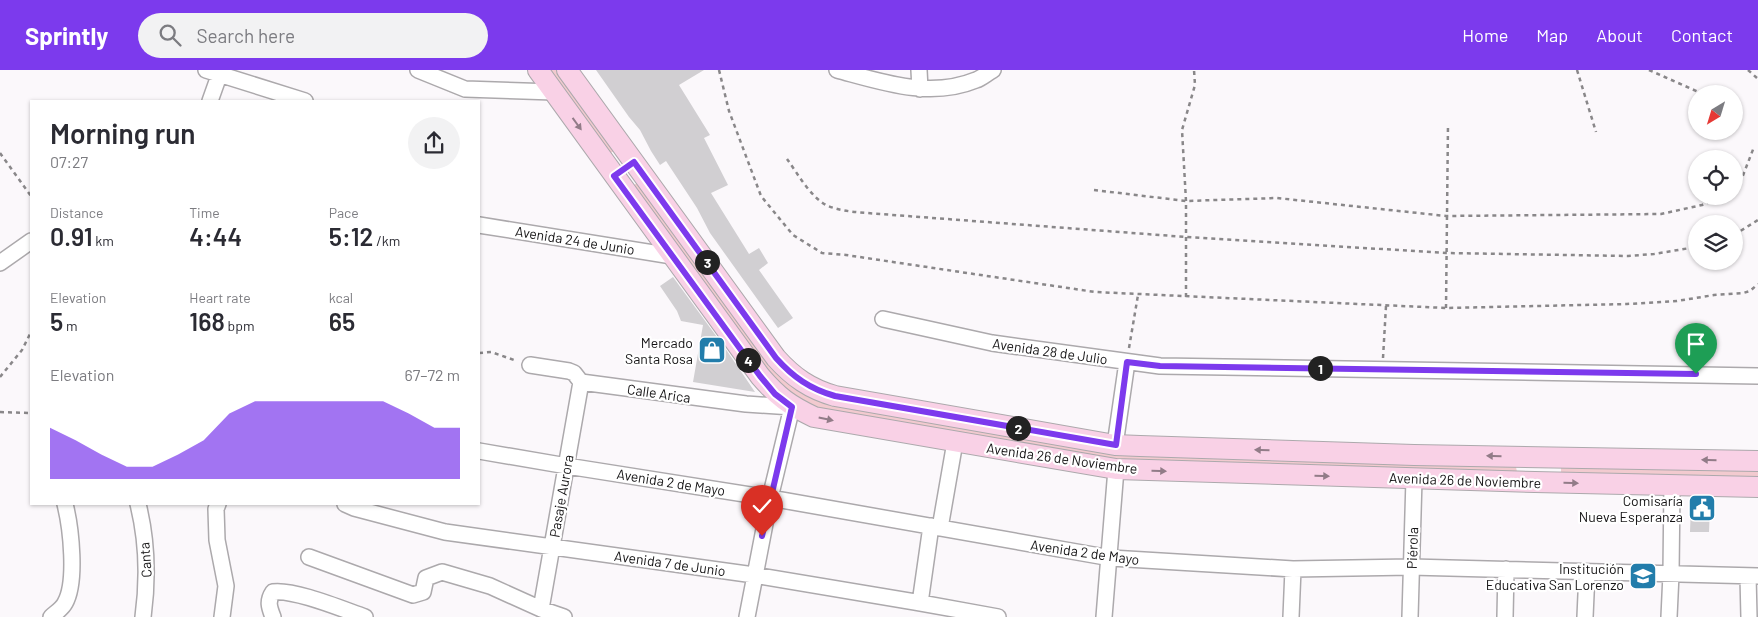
<!DOCTYPE html>
<html lang="en">
<head>
<meta charset="utf-8">
<style>
  body { margin:0; font-family:Barlow,sans-serif; background:#f2f2f3; color:#2b2b33; height:100vh; display:flex; flex-direction:column; font-size:19px; white-space:nowrap }
  * { box-sizing:border-box; margin:0 }
  p { font-size:16px; color:#7c7c81 }
  .icon { flex:none; width:28px; height:28px; fill:none; stroke:currentColor; stroke-width:2; stroke-linecap:round; stroke-linejoin:round }
  .map { position:relative; flex:1; overflow:hidden }
  .side { position:absolute; left:30px; top:30px; width:450px; height:405px; display:flex; flex-direction:column; background:#fff; border-radius:0px; box-shadow:0 1px 4px #0004 }
  .side>* { flex:none }
  .needle { width:32px; rotate:218deg }
  .tools { position:absolute; left:1688px; top:15px; display:grid; gap:10px }
  .tools a { display:grid; place-items:center; width:55px; height:55px; border-radius:50%; background:#fff; box-shadow:0 1px 4px #0004; font-size:25px }
  .pin { position:absolute; display:grid; place-items:center; width:42px; height:42px; color:#fff; margin:-51px -21px; border-radius:50% 50% 50% 0; rotate:-45deg; box-shadow:0 0 5px #0007 }
  .pin .icon { rotate:45deg }
  .km { position:absolute; width:25px; height:25px; margin:-12px; border-radius:50%; background:#222; color:#fff; font-size:14px; line-height:25px; text-align:center }
  .round { display:grid; place-items:center; flex:none; width:52px; height:52px; border-radius:26px; background:#f2f2f3 }
  .overview { display:flex; align-items:center; justify-content:space-between; height:85px; padding:0 20px }
  h1 { font-size:28px; font-weight:600; line-height:38px }
  .figures { display:grid; grid-template-columns:repeat(3,1fr); gap:8px; height:85px; padding:5px 20px }
  .figures div { display:grid; align-content:center }
  .figures b { font-size:25px; font-weight:600 }
  .figures small { font-size:14px; font-weight:400 }
  .figures p { font-size:14px }
  .chart { height:140px; padding:10px 20px }
  .chart p { display:flex; justify-content:space-between }
  .chart svg { width:100%; height:90px; margin-top:5px; fill:#7c3aed; opacity:.7 }
  header { display:flex; align-items:center; gap:30px; box-sizing:border-box; height:70px; padding:0 25px; background:#7c3aed; color:#fff }
  header strong { font-size:24px }
  nav { display:flex; gap:28px; margin-inline-start:auto; font-size:18px }
  .search { width:350px; height:45px; background:#f2f2f3; display:flex; align-items:center; gap:12px; box-sizing:border-box; padding:0 18px; border-radius:28px; color:#7c7c81; font-size:19px }
  .map>svg:first-child { display:block }
  .green { fill:#f2cacf }
  .building { fill:#d1cfd2 }
  .lines { fill:none; stroke-linecap:round; stroke-linejoin:round }
  .minor-casing { stroke:#aca9ac; stroke-width:18 }
  .secondary-casing { stroke:#aca9ac; stroke-width:22 }
  .path { stroke:#898789; stroke-width:2.5; stroke-dasharray:4 4; stroke-linecap:butt }
  .minor { stroke:#fff; stroke-width:15 }
  .secondary { stroke:#f9d1e6; stroke-width:20 }
  .oneway { fill:#927c88 }
  .route-casing { stroke:#fff; stroke-width:10 }
  .route { stroke:#7c3aed; stroke-width:6 }
  .labels { text-anchor:middle; dominant-baseline:central; stroke-width:4.5; stroke-linejoin:round; paint-order:stroke }
  .street-label { font-size:14px; fill:#151415; stroke:#fff }
  .poi-label { font-size:14px; fill:#151415; stroke:#fff; text-anchor:end }
</style>
</head>
<body>
<header>
<strong>Sprintly</strong>
<div class="search"><svg class="icon" aria-label="search" viewBox="0 0 24 24"><circle cx="10" cy="10" r="6"/><path d="M15 15l6 6"/></svg>Search here</div>
<nav><a>Home</a><a>Map</a><a>About</a><a>Contact</a></nav>
</header>
<div class="map">
<svg width="1758" height="547" viewBox="0 0 1758 547">
  <rect width="100%" height="100%" fill="#fbf8fb"/>
  <path class="green" d="M548 0H557L614 81 609 84Z
    M637 113 774 300C793 319 806 328 832 336L1122 385 1516 397 1517 402 1121 392 810 336 786 320 769 303 633 116Z
    M1561 396 1758 401V408L1561 403Z"/>
  <path class="building" d="M596 0H704L679 15 710 65 704 68 728 115 711 123 749 184 759 178 768 193 759 200 793 248 778 258 710 163 697 138 666 91 660 95 651 81 640 60 629 47Z
    M673 207 725 278 755 322 693 312 703 255 681 251 677 241 660 216Z
    M1691 435 1710 436 1709 462H1690Z"/>
  <g class="lines">
    <g class="minor-casing">
      <path id="minor" d="M206 0 305 31
        M418 0 465 19 554 22
        M837 0C882 12 930 29 976 10 982 8 987 3 993 0
        M919 0 920 19
        M210 31 221 0
        M479 155 672 186
        M0 193 31 171
        M883 249 992 273 1160 296 1758 306
        M530 295 569 301 574 303 581 312 746 334 792 337 770 428 747 547
        M1115 375 1127 292
        M479 381 567 396 770 428 1111 488 1293 499 1411 497 1758 506
        M138 434C147 470 148 510 143 547
        M218 434 216 439 217 470 226 516 222 547
        M345 434 354 438 445 462 754 505 915 532 998 547
        M940 458 955 372
        M309 487 413 525 423 522 426 508 442 502 490 516 541 539 564 547
        M1748 506 1749 547
        M920 533 931 456
        M541 539 581 312
        M51 547C55 543 62 539 65 533 77 512 71 458 65 434
        M273 547C269 537 267 531 273 522 294 519 342 539 365 547
        M1104 547 1116 399
        M1291 547 1293 499
        M1410 547 1414 409
        M1505 547 1506 499
        M1585 547 1587 502
        M1669 547 1671 504 1672 415"/>
    </g>
    <g class="secondary-casing">
      <path id="secondary" d="M538 0 760 306C778 327 789 335 814 347L1116 399 1535 412 1758 417
        M567 0 776 288C793 307 810 319 835 326L1115 375 1140 376 1414 385 1758 391"/>
    </g>
    <path class="path" d="M719 0 729 41 761 126 793 165 822 183 846 185 1095 222 1446 238 1627 234 1677 231 1714 225 1743 223 1750 221 1758 214
      M1577 0 1596 62
      M1649 0 1703 24
      M1748 0 1757 8
      M0 83 31 126
      M787 89C798 104 811 128 828 136 841 141 854 142 867 143L1186 167 1446 183 1628 186 1654 184 1696 177
      M1734 119 1742 108 1754 77
      M1094 120 1186 131 1277 128 1446 146 1661 144 1702 135 1724 126
      M1734 165 1758 150
      M1186 227V131L1182 60 1195 15 1194 0
      M1446 238 1448 54
      M1129 278 1138 225
      M479 283 491 282 517 291
      M1383 288 1386 236
      M0 307 22 280 31 262
      M0 342 31 343"/>
    <use href="#minor" class="minor"/>
    <use href="#secondary" class="secondary"/>
  </g>
  <defs><path id="oneway-solid" d="M-6-.8H1V-3.2L6.5 0L1 3.2V.8H-6Z" transform="scale(1.25)"/></defs>
  <g class="oneway">
    <use href="#oneway-solid" transform="translate(577 54) rotate(54)"/>
    <use href="#oneway-solid" transform="translate(826 349) rotate(12)"/>
    <use href="#oneway-solid" transform="translate(1262 380) rotate(-178)"/>
    <use href="#oneway-solid" transform="translate(1494 386) rotate(-179)"/>
    <use href="#oneway-solid" transform="translate(1709 390) rotate(-179)"/>
    <use href="#oneway-solid" transform="translate(1159 401) rotate(2)"/>
    <use href="#oneway-solid" transform="translate(1322 406) rotate(2)"/>
    <use href="#oneway-solid" transform="translate(1571 413) rotate(1)"/>
  </g>
  <g class="lines">
    <g class="route-casing">
      <path id="route" d="M762 466 792 337 775 324 760 306 614 106 634 92 776 288C793 307 810 319 835 326L1116 375 1127 292 1160 296 1696 304"/>
    </g>
    <use href="#route" class="route"/>
  </g>
  <defs>
    <g id="shop-square" transform="scale(1.4375)"><rect x="-9" y="-9" width="18" height="18" rx="4" fill="#227dab" stroke="#fff"/><path d="M-5-2.5h2.3a2.7 3.5 0 0 1 5.4 0H5L5.5 6h-11ZM-1.5-2.5h3a1.5 2.3 0 0 0-3 0Z" fill="#fff"/></g>
    <g id="civic-square" transform="scale(1.4375)"><rect x="-9" y="-9" width="18" height="18" rx="4" fill="#227dab" stroke="#fff"/><path d="M-.6-6.5H3V-4.5H.6V-3L4-1V1h2V6H-6V1h2V-1L-.6-3ZM-1.2 2.5V6h2.4V2.5Z" fill="#fff"/></g>
    <g id="school-square" transform="scale(1.4375)"><rect x="-9" y="-9" width="18" height="18" rx="4" fill="#227dab" stroke="#fff"/><path d="M0-5L7-2L0 1L-7-2ZM-4 1L0 2.5L4 1V4Q0 6-4 4Z" fill="#fff"/></g>
  </defs>
  <g fill-rule="evenodd">
    <use href="#shop-square" x="712" y="280"/>
    <use href="#civic-square" x="1702" y="438"/>
    <use href="#school-square" x="1643" y="506"/>
  </g>
  <g class="labels">
    <g class="street-label">
      <text transform="translate(575 170) rotate(9)">Avenida 24 de Junio</text>
      <text transform="translate(1050 281) rotate(8)">Avenida 28 de Julio</text>
      <text transform="translate(659 323) rotate(8)">Calle Arica</text>
      <text transform="translate(1062 388) rotate(8)">Avenida 26 de Noviembre</text>
      <text transform="translate(1465 410) rotate(2)">Avenida 26 de Noviembre</text>
      <text transform="translate(671 412) rotate(9)">Avenida 2 de Mayo</text>
      <text transform="translate(561 426) rotate(-80)">Pasaje Aurora</text>
      <text transform="translate(1412 478) rotate(-88)">Piérola</text>
      <text transform="translate(1085 482) rotate(8)">Avenida 2 de Mayo</text>
      <text transform="translate(145 490) rotate(-94)">Canta</text>
      <text transform="translate(670 493) rotate(8)">Avenida 7 de Junio</text>
    </g>
    <g class="poi-label">
      <text x="693" y="272">Mercado<tspan x="693" dy="16">Santa Rosa</tspan></text>
      <text x="1683" y="430">Comisaría<tspan x="1683" dy="16">Nueva Esperanza</tspan></text>
      <text x="1624" y="498">Institución<tspan x="1624" dy="16">Educativa San Lorenzo</tspan></text>
    </g>
  </g>
</svg>
<div class="tools">
<a><svg class="needle" viewBox="-14 -14 28 28"><path d="M0-13l5 13h-10z" fill="#e53935"/><path d="M0 13l5-13h-10z" fill="#7c7c81"/></svg></a>
<a><svg class="icon" aria-label="locate" viewBox="0 0 24 24"><circle cx="12" cy="12" r="6"/><path d="M12 2v4M12 18v4M2 12h4M18 12h4"/></svg></a>
<a><svg class="icon" aria-label="layers" viewBox="0 0 24 24"><path d="M12 4l9 5-9 5-9-5zM3 14l9 5 9-5"/></svg></a>
</div>
<div class="pin" style="left:1696px;top:304px;background:#1e9e55"><svg class="icon" aria-label="arrive" viewBox="0 0 24 24"><path d="M6 21V4h12l-3 4 3 4H6"/></svg></div>
<div class="pin" style="left:762px;top:466px;background:#d93025"><svg class="icon" aria-label="check" viewBox="0 0 24 24"><path d="M5 12l5 5 9-10"/></svg></div>
<b class="km" style="left:1320px;top:298px">1</b>
<b class="km" style="left:1018px;top:358px">2</b>
<b class="km" style="left:707px;top:192px">3</b>
<b class="km" style="left:748px;top:290px">4</b>
<section class="side">
<div class="overview"><div><h1>Morning run</h1><p>07:27</p></div><a class="round"><svg class="icon" aria-label="share" viewBox="0 0 24 24"><path d="M12 15V3M7 8l5-5 5 5M5 13v7h14v-7"/></svg></a></div>
<div class="figures">
<div><p>Distance</p><b>0.91<small> km</small></b></div>
<div><p>Time</p><b>4:44</b></div>
<div><p>Pace</p><b>5:12<small> /km</small></b></div>
</div>
<div class="figures">
<div><p>Elevation</p><b>5<small> m</small></b></div>
<div><p>Heart rate</p><b>168<small> bpm</small></b></div>
<div><p>kcal</p><b>65</b></div>
</div>
<div class="chart"><p><span>Elevation</span>67–72 m</p>
<svg viewBox="0 0 160 44" preserveAspectRatio="none"><path d="M0 44V19L10 25L20 32L30 38L40 38L50 32L60 25L70 12L80 6L90 6L100 6L110 6L120 6L130 6L140 12L150 19L160 19V44z"/></svg>
</div>
</section>
</div>
</body>
</html>
